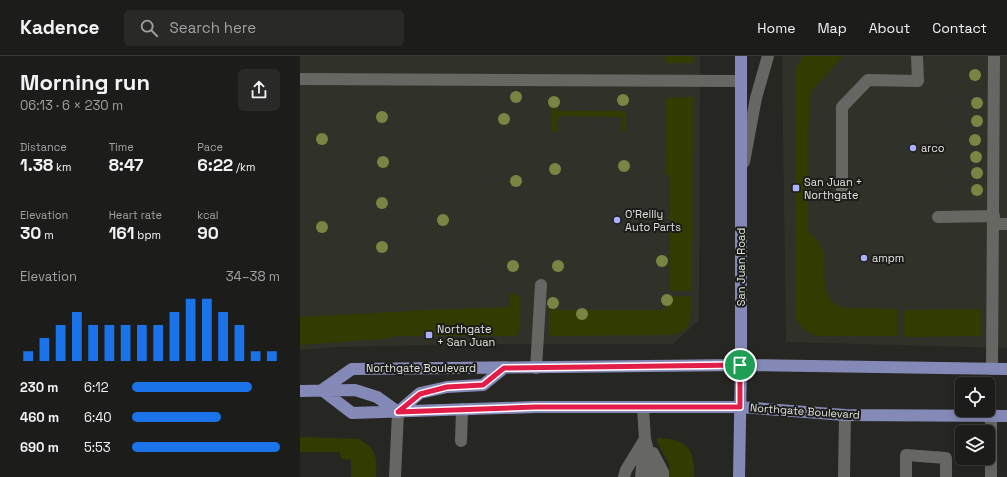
<!DOCTYPE html>
<html lang="en">
<head>
<meta charset="utf-8">
<style>
  body { margin:0; font-family:"Space Grotesk",sans-serif; background:#292a27; color:#f1f3f6; height:100vh; display:flex; flex-direction:column; font-size:15px; white-space:nowrap }
  * { box-sizing:border-box; margin:0 }
  p { font-size:13px; color:#a0a2a2 }
  .icon { flex:none; width:22px; height:22px; fill:none; stroke:currentColor; stroke-width:2; stroke-linecap:round; stroke-linejoin:round }
  .map { position:relative; flex:1; overflow:hidden }
  .details { display:flex; flex-direction:column; background:#1c1d1a; width:300px }
  .details>* { flex:none }
  .buttons { position:absolute; left:655px; top:321px; display:grid; gap:8px }
  .buttons a { display:grid; place-items:center; width:40px; height:40px; border-radius:6px; background:#1c1d1a; box-shadow:0 2px 10px #0003,0 0 0 1px #3a3b39; font-size:20px }
  .pin { position:absolute; display:grid; place-items:center; width:34px; height:34px; color:#fff; margin:-17px; border:2px solid #fff; border-radius:50%; box-shadow:0 1px 4px #0007 }
  .round { display:grid; place-items:center; flex:none; width:42px; height:42px; border-radius:6px; background:#292a27 }
  .overview { display:flex; align-items:center; justify-content:space-between; height:68px; padding:0 20px }
  h1 { font-size:22px; font-weight:700; line-height:30px }
  .stats { display:grid; grid-template-columns:repeat(3,1fr); gap:6px; height:68px; padding:4px 20px }
  .stats div { display:grid; align-content:center }
  .stats b { font-size:17px; font-weight:700 }
  .stats small { font-size:11px; font-weight:400 }
  .stats p { font-size:11px }
  .chart { height:112px; padding:8px 20px }
  .chart p { display:flex; justify-content:space-between }
  .chart svg { width:100%; height:72px; margin-top:4px; stroke:#1a73e8; stroke-width:6 }
  ul { padding:0 20px; list-style:none; font-size:13px }
  li { display:grid; grid-template-columns:64px 48px 1fr; align-items:center; height:30px }
  li i { height:10px; border-radius:5px; background:#1a73e8 }
  header { display:flex; align-items:center; gap:24px; box-sizing:border-box; height:56px; padding:0 20px; background:#1c1d1a; border-bottom:1px solid #3a3b39 }
  header strong { font-size:19px }
  nav { display:flex; gap:22px; margin-inline-start:auto; font-size:14px }
  .search { width:280px; height:36px; background:#292a27; display:flex; align-items:center; gap:10px; box-sizing:border-box; padding:0 14px; border-radius:6px; color:#a0a2a2; font-size:15px }
  main { display:flex; flex:1; min-height:0 }
  .map>svg:first-child { display:block }
  .built { fill:#303229 }
  .green { fill:#323b00 }
  .lines { fill:none; stroke-linecap:round; stroke-linejoin:round }
  .minor { stroke:#666762; stroke-width:12 }
  .major { stroke:#8589b7; stroke-width:12 }
  .tree { fill:#788543 }
  .route-casing { stroke:#fff; stroke-width:8 }
  .route { stroke:#e11d48; stroke-width:5 }
  .poi-dot { fill:#a9b0fc; stroke:#1c1d19; stroke-width:1.5 }
  .labels { text-anchor:middle; dominant-baseline:central; stroke-width:4; stroke-linejoin:round; paint-order:stroke }
  .poi-label { font-size:11px; fill:#e0e1de; stroke:#1c1d19; text-anchor:start }
  .street-label { font-size:11px; fill:#e0e1de; stroke:#1c1d19 }
</style>
</head>
<body>
<header>
<strong>Kadence</strong>
<div class="search"><svg class="icon" aria-label="search" viewBox="0 0 24 24"><circle cx="10" cy="10" r="6"/><path d="M15 15l6 6"/></svg>Search here</div>
<nav><a>Home</a><a>Map</a><a>About</a><a>Contact</a></nav>
</header>
<main>
<section class="details">
<div class="overview"><div><h1>Morning run</h1><p>06:13 · 6 × 230 m</p></div><a class="round"><svg class="icon" aria-label="share" viewBox="0 0 24 24"><path d="M12 15V3M7 8l5-5 5 5M5 13v7h14v-7"/></svg></a></div>
<div class="stats">
<div><p>Distance</p><b>1.38<small> km</small></b></div>
<div><p>Time</p><b>8:47</b></div>
<div><p>Pace</p><b>6:22<small> /km</small></b></div>
</div>
<div class="stats">
<div><p>Elevation</p><b>30<small> m</small></b></div>
<div><p>Heart rate</p><b>161<small> bpm</small></b></div>
<div><p>kcal</p><b>90</b></div>
</div>
<div class="chart"><p><span>Elevation</span>34–38 m</p>
<svg viewBox="0 0 160 44" preserveAspectRatio="none"><path d="M5 44V38M15 44V30M25 44V22M35 44V14M45 44V22M55 44V22M65 44V22M75 44V22M85 44V22M95 44V14M105 44V6M115 44V6M125 44V14M135 44V22M145 44V38M155 44V38"/></svg>
</div>
<ul>
<li><b>230 m</b>6:12<i style="width:81%"></i></li>
<li><b>460 m</b>6:40<i style="width:60%"></i></li>
<li><b>690 m</b>5:53<i style="width:100%"></i></li>
</ul>
</section>
<div class="map">
<svg width="707" height="421" viewBox="0 0 707 421">
  <rect width="100%" height="100%" fill="#262723"/>
  <path class="built" d="M0 0H400L399 264 373 288H175L36 291 0 294Z
    M482 0H707V292L486 286Z"/>
  <path class="green" d="M366 0H393V7H366Z
    M501 0H543L512 35 509 41 508 174 519 187 524 197 525 233 532 246 540 251 546 252 597 253V280H519C507 277 499 272 495 260V13L501 5Z
    M251 40H257L258 55H326V74L323 75 321 73V61L258 60 257 75 253 76 251 74Z
    M393 41 392 235H370V120L365 117 366 42Z
    M210 238H216L221 242 220 271 217 280H97L84 283 0 289V261L128 254 210 251Z
    M392 240 390 265 384 275 372 279 249 280V241H256V254H365L366 241Z
    M681 253V280L604 281V254Z
    M0 381 59 383C77 394 77 400 76 421H51V404L41 403 40 396H0Z
    M357 382C386 383 395 391 394 421H369V408L357 386Z"/>
  <g class="lines">
    <path class="minor" d="M0 23 441 25
      M444 106 456 42 468 0
      M542 136V51L568 24 618 25 617 0
      M638 161 694 160
      M694 168H707
      M236 312 241 229
      M692 313 694 0
      M343 352 345 383 353 415V421
      M161 385 162 353
      M353 397 363 416V421
      M95 421 98 356
      M324 421 326 414 345 383
      M341 421 344 392
      M544 421 545 359
      M606 421V399L646 402V421
      M691 421V360"/>
    <path class="major" d="M22 334 52 357 235 351H440L545 359 707 360
      M22 334 52 313 441 309 707 313
      M0 335 55 334 77 341 98 356 120 337 147 331 183 329 204 312
      M439 421 441 309V0"/>
  </g>
  <g class="tree">
    <circle cx="675" cy="19" r="6"/>
    <circle cx="216" cy="41" r="6"/>
    <circle cx="323" cy="44" r="6"/>
    <circle cx="254" cy="46" r="6"/>
    <circle cx="677" cy="47" r="6"/>
    <circle cx="82" cy="61" r="6"/>
    <circle cx="204" cy="63" r="6"/>
    <circle cx="677" cy="65" r="6"/>
    <circle cx="22" cy="83" r="6"/>
    <circle cx="675" cy="84" r="6"/>
    <circle cx="676" cy="101" r="6"/>
    <circle cx="83" cy="106" r="6"/>
    <circle cx="324" cy="110" r="6"/>
    <circle cx="255" cy="113" r="6"/>
    <circle cx="677" cy="117" r="6"/>
    <circle cx="216" cy="125" r="6"/>
    <circle cx="677" cy="134" r="6"/>
    <circle cx="82" cy="147" r="6"/>
    <circle cx="143" cy="164" r="6"/>
    <circle cx="22" cy="171" r="6"/>
    <circle cx="82" cy="191" r="6"/>
    <circle cx="362" cy="205" r="6"/>
    <circle cx="213" cy="210" r="6"/>
    <circle cx="258" cy="210" r="6"/>
    <circle cx="367" cy="244" r="6"/>
    <circle cx="253" cy="247" r="6"/>
    <circle cx="282" cy="258" r="6"/>
  </g>
  <g class="lines">
    <g class="route-casing">
      <path id="route" d="M440 309V351H235L98 356 120 338 147 331 183 329 204 312Z"/>
    </g>
    <use href="#route" class="route"/>
  </g>
  <g class="poi-dot">
    <circle cx="613" cy="92" r="4"/>
    <rect x="492" y="128" width="8" height="8" rx="2"/>
    <circle cx="317" cy="164" r="4"/>
    <circle cx="564" cy="202" r="4"/>
    <rect x="125" y="275" width="8" height="8" rx="2"/>
  </g>
  <g class="labels">
    <g class="poi-label">
      <text x="621" y="92">arco</text>
      <text x="504" y="126">San Juan +<tspan x="504" dy="13">Northgate</tspan></text>
      <text x="325" y="158">O'Reilly<tspan x="325" dy="13">Auto Parts</tspan></text>
      <text x="572" y="202">ampm</text>
      <text x="137" y="273">Northgate<tspan x="137" dy="13">+ San Juan</tspan></text>
    </g>
    <g class="street-label">
      <text transform="translate(441 211) rotate(-90)">San Juan Road</text>
      <text x="121" y="312">Northgate Boulevard</text>
      <text transform="translate(505 355) rotate(4)">Northgate Boulevard</text>
    </g>
  </g>
</svg>
<div class="buttons">
<a><svg class="icon" aria-label="locate" viewBox="0 0 24 24"><circle cx="12" cy="12" r="6"/><path d="M12 2v4M12 18v4M2 12h4M18 12h4"/></svg></a>
<a><svg class="icon" aria-label="layers" viewBox="0 0 24 24"><path d="M12 4l9 5-9 5-9-5zM3 14l9 5 9-5"/></svg></a>
</div>
<div class="pin" style="left:440px;top:309px;background:#1e9e55"><svg class="icon" aria-label="arrive" viewBox="0 0 24 24"><path d="M6 21V4h12l-3 4 3 4H6"/></svg></div>
</div>
</main>
</body>
</html>
